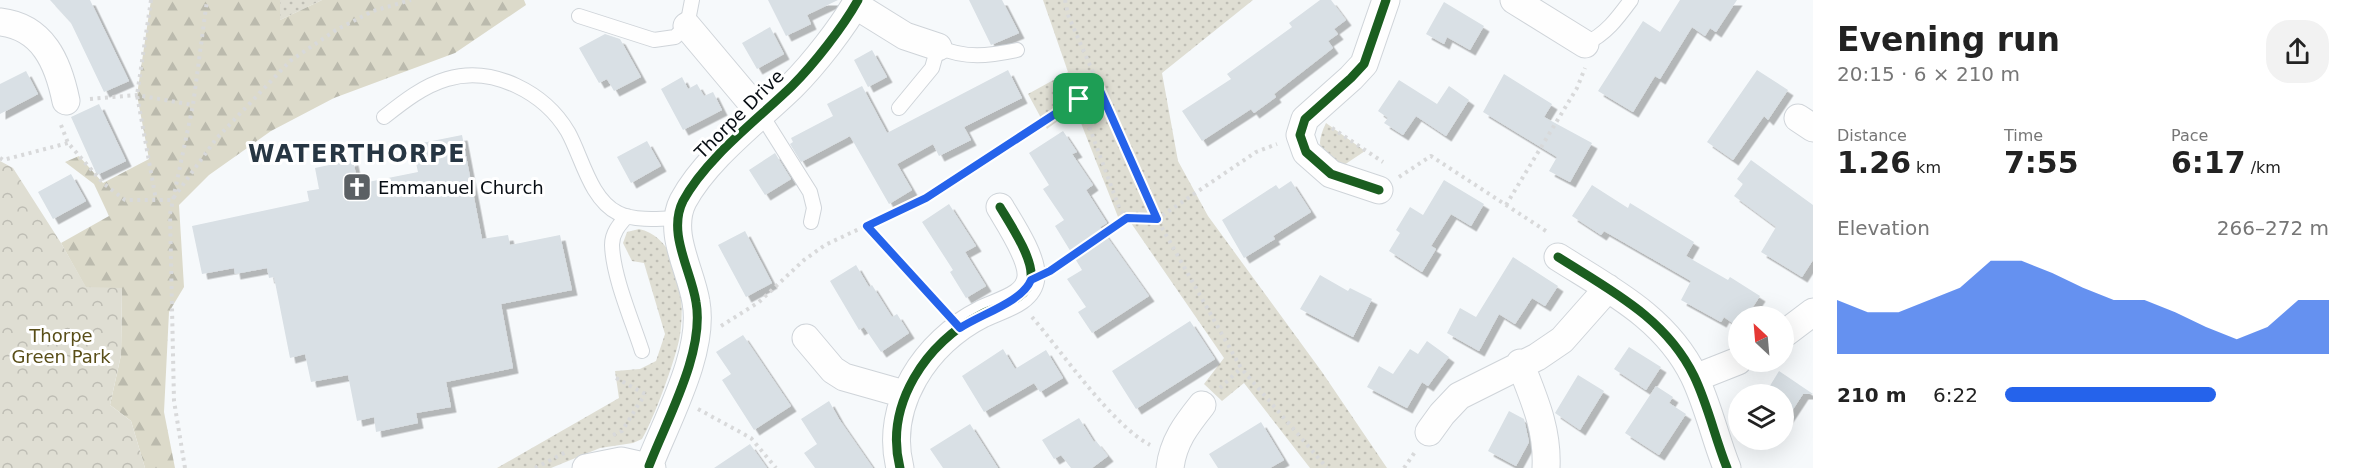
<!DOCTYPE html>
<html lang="en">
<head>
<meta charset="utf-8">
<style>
  body { margin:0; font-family:"DejaVu Sans",sans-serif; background:#f2f2f2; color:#222; height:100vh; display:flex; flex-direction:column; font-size:22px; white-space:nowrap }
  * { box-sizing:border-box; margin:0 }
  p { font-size:20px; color:#767676 }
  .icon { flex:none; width:33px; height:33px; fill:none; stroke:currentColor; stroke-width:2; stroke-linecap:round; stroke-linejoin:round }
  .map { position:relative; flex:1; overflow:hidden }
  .sheet { display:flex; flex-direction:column; background:#fff; width:540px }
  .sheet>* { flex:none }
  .needle { width:39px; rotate:334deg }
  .buttons { position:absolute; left:1728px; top:306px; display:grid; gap:12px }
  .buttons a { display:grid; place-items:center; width:66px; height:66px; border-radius:50%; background:#fff; box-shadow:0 6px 24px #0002; font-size:30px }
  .pin { position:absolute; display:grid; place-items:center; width:51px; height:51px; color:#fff; margin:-26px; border-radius:12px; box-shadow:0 3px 9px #0006 }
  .round { display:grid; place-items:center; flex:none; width:63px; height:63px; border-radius:24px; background:#f2f2f2 }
  .head { display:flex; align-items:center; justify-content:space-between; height:102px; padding:0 24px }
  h1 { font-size:33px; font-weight:700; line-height:45px }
  .stats { display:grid; grid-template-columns:repeat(3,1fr); gap:9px; height:102px; padding:6px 24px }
  .stats div { display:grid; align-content:center }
  .stats b { font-size:30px; font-weight:700 }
  .stats small { font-size:16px; font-weight:400 }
  .stats p { font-size:16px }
  .chart { height:168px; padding:12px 24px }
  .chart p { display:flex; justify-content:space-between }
  .chart svg { width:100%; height:108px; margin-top:6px; fill:#2563eb; opacity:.7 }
  ul { padding:0 24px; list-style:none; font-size:20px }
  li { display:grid; grid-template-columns:96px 72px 1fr; align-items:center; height:45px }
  li i { height:15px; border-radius:8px; background:#2563eb }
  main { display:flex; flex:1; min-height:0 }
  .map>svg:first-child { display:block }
  .grass { fill:url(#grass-dots) }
  .forest { fill:url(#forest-firs) }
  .park { fill:url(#park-crowns) }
  .building { fill:#d9e0e5; filter:url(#shadow) }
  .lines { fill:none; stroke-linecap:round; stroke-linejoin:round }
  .service-casing { stroke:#cfd4d9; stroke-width:16 }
  .minor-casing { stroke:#cfd4d9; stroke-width:29 }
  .path { stroke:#d8d9da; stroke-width:4; stroke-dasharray:3 4.5; stroke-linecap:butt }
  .service { stroke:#fefefe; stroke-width:14 }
  .minor { stroke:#fefefe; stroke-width:27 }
  .cycleway-casing { stroke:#fff; stroke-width:13 }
  .cycleway { stroke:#1b5e20; stroke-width:9 }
  .route-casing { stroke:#fff; stroke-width:12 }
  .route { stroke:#2563eb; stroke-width:8 }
  .labels { text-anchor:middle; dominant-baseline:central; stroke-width:6; stroke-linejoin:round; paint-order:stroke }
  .street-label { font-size:18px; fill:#070d13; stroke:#fff }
  .poi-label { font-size:18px; fill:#070d13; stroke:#fff; text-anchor:start }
  .park-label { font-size:18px; fill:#594e18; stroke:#fff }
  .district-label { font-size:24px; font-weight:bold; letter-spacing:1.5px; fill:#273643; stroke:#fff }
</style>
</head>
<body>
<main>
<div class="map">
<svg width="1813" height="468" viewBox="0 0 1813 468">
  <defs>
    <pattern id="grass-dots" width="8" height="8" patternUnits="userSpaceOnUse" patternTransform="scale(1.5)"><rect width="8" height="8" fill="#dfded3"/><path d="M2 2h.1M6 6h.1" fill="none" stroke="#bebdb4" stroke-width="1.8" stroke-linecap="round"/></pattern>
    <pattern id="forest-firs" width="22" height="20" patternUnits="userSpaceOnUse" patternTransform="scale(1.5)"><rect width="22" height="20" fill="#dcdaca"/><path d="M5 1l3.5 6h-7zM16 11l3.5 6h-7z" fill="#bbbaad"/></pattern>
    <pattern id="park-crowns" width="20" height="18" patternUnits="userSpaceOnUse" patternTransform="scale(1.5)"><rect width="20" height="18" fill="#dfded3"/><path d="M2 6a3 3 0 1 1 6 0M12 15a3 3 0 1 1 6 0" fill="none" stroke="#bebdb4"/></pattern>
    <filter id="shadow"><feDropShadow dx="5.5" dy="5.5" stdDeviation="0" flood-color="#0004"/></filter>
  </defs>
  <rect width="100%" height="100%" fill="#f6f9fb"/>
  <path class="grass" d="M280 0H322L280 20Z
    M1043 0H1253L1162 73 1178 161 1208 216 1322 372 1387 468H1310L1244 383 1222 401 1204 384 1224 358 1131 223 1122 227 1075 108 1047 129 1028 94 1068 72Z
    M1326 123 1365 151 1344 165C1320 157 1314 147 1326 123Z
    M639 229C681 238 685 300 680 335 677 356 653 421 642 439L633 443 600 448 551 468H497L619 398 615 371 640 369 656 361 665 334 644 263 632 261 623 243 627 232Z"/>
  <path class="forest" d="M151 0H280V20L322 0H524L526 5 455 53 334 98 271 131 209 175 179 205 184 287 169 312 164 412 175 468H145L131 421 110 405 121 355 122 288H86L61 243 109 216 94 184 65 162 79 156 103 183 149 159 137 95Z"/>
  <path class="park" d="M0 161 13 168 61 243 86 287 122 288 121 355 110 405 131 421 145 468H0Z"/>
  <path class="building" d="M50 0H90L129 81 104 92 71 23Z
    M768 0H838L807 15 811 24 786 36Z
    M969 0H1002L1019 33 991 45Z
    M1320 0H1331L1346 20 1334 29 1338 34 1328 41 1333 48 1274 94 1276 97 1254 113 1251 109 1202 141 1182 111 1231 79 1227 74 1292 27 1289 23Z
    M1680 0H1737L1716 32 1710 28 1705 36 1692 27 1660 79 1655 76 1633 112 1598 91 1643 21 1660 32Z
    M1444 2 1484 26 1470 50 1447 37 1444 44 1426 34Z
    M770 27 784 54 757 69 742 43Z
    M605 34 620 39 641 77 614 91 607 79 599 83 579 48Z
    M872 50 887 77 868 87 854 60Z
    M1008 70 1022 98 964 127 971 140 939 156 933 144 897 164 912 190 889 204 850 136 801 162 790 144 793 142 791 138 833 116 827 104 862 86 887 133Z
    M1757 70 1788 90 1768 120 1764 116 1733 160 1707 142Z
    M26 71 38 94 0 114V84Z
    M1504 74 1552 104 1544 117 1592 143 1570 182 1549 171 1557 157 1483 112Z
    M682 77 688 89 697 84 704 96 713 92 722 110 683 130 661 89Z
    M1399 80 1437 104 1449 86 1469 100 1446 136 1416 116 1403 135 1384 123 1388 118 1378 111Z
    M99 104 126 161 97 175 71 117Z
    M1063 131 1077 152 1072 154 1093 185 1086 190 1107 223 1100 227 1149 296 1092 333 1078 312 1086 307 1067 279 1082 270 1055 226 1064 220 1043 189 1049 185 1029 153Z
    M462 135 482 239 508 235 510 245 560 235 572 290 501 304 513 368 446 382 451 407 416 413 418 423 376 432 374 417 357 421 348 375 311 382 305 354 290 358 274 277 269 278 267 268 235 274 234 268 202 274 192 226 309 201 307 191 319 189 315 168 353 160 358 184 418 172 412 145Z
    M647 141 661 166 631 183 617 157Z
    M775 153 791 179 765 195 749 170Z
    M1751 160 1813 205V260L1802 277 1761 252 1776 227 1734 196 1743 184 1737 179Z
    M71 174 86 201 53 219 38 192Z
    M1444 180 1484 204 1471 226 1451 214 1431 246 1436 249 1422 272 1389 251 1400 233 1396 230 1410 207 1423 215Z
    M1291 181 1311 212 1273 236 1275 239 1244 258 1222 220 1276 185 1279 189Z
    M1592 185 1628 208 1630 203 1694 242 1686 256 1728 280 1730 277 1760 296 1747 316H1738V327L1724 317 1721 322 1681 300 1691 281 1604 231 1601 235 1572 216Z
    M949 204 976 246 965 252 986 286 966 298 950 272 953 270 922 222Z
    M745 231 772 283 746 297 718 245Z
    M1513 257 1558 286 1545 306 1532 298 1515 324 1499 314 1479 351 1447 333 1460 308 1476 317Z
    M856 265 869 287 872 285 892 317 897 314 909 333 881 352 864 327 859 330 830 281Z
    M1320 275 1348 291 1350 288 1372 299 1353 337 1300 309Z
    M1190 321 1215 359 1136 409 1112 371Z
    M743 335 791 406 754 430 722 380 731 374 716 352Z
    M1427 341 1449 357 1428 386 1422 382 1407 408 1367 387 1379 366 1393 374 1410 349 1418 354Z
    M1629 347 1661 367 1646 390 1614 369Z
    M1003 349 1015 369 1046 350 1063 378 1040 392 1034 383 984 412 962 376Z
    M1779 371 1813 394H1803L1784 423V394H1765Z
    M1578 375 1604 391 1580 430 1555 413Z
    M1656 386 1673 397 1669 403 1686 414 1659 455 1625 433Z
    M829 401 839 419 873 468H815L804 453 817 444 801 419Z
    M1509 411 1524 419 1529 442 1516 466 1488 451Z
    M1079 418 1094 442 1096 441 1108 456 1092 468H1071L1061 455 1054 459 1042 440Z
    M1261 422 1284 460 1270 468H1218L1209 454Z
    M970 424 998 468H943L930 449Z
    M750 444 767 468H714Z"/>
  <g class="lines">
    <g class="service-casing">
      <path id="service" d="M579 16 654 40 675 37 687 26 692 0
        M1585 44C1606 34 1617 19 1631 0
        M899 108 932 68 938 47C966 59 988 56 1017 50
        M761 114 810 192 814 208 811 222
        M384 117C403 102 423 86 447 79 493 65 545 93 568 132 582 157 590 199 618 213 633 221 659 219 677 218
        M627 216C619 225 612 233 612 245 613 277 632 320 642 351"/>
    </g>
    <g class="minor-casing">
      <path id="minor" d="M1514 0 1585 44
        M855 5 905 36 938 47
        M0 22C43 27 58 62 66 101
        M687 26 761 114
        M1798 118 1813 128
        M1379 190 1331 174 1306 152 1300 135 1305 119 1351 78 1364 64 1386 0
        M1558 257C1610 290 1666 318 1694 376 1708 405 1715 438 1727 468
        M1784 334 1813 312
        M806 338 833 370 844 377 904 394
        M1520 363C1534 399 1548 429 1546 468
        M1695 378 1738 361
        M1429 432 1442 414 1459 396 1537 357 1562 340 1608 288
        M649 466C667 419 705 352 696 302 691 270 667 233 683 201 706 158 757 120 792 86 814 64 843 27 858 0
        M586 468 621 461 652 468
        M900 468C884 405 926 342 982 314 999 305 1029 300 1031 277 1033 258 1010 224 1000 207
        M1170 468C1173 442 1186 425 1202 405"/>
    </g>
    <path class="path" d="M151 0 137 95 156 200
      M1065 0 1068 15 1157 219 1241 368 1327 468
      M90 99 137 95 193 105
      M1079 99 1120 210 1127 218 1157 219 1256 152 1277 144
      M61 125 68 143 103 183 125 200H172L216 139 290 61 336 30 373 11 411 0
      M1332 128 1383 162
      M0 158 3 160 68 143
      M1399 177 1431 156 1549 233
      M1506 205 1577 88 1585 68
      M867 227 944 310
      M1056 267 1127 218
      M1032 317C1063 353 1111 424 1150 445
      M721 326 759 302 804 260 825 245 925 198 1098 86
      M616 378 647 395
      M1220 388 1241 368
      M698 409 751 438 776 468
      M613 435 622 431 645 394
      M185 468 174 401 170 214 193 105 207 0
      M535 468 566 452
      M1404 468 1415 452"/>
    <use href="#service" class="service"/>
    <use href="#minor" class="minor"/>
    <g class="cycleway-casing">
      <path id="cycleway" d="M1379 190 1331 174 1306 152 1300 135 1305 119 1351 78 1364 64 1386 0
        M1558 257C1610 290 1666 318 1694 376 1708 405 1715 438 1727 468
        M649 466C667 419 705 352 696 302 691 270 667 233 683 201 706 158 757 120 792 86 814 64 843 27 858 0
        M900 468C884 405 926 342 982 314 999 305 1029 300 1031 277 1033 258 1010 224 1000 207"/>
    </g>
    <use href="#cycleway" class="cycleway"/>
  </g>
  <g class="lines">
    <g class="route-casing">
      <path id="route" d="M1098 86 1157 219 1127 218 1050 271 1031 280C1022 302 981 314 960 328L867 226 926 198Z"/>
    </g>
    <use href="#route" class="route"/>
  </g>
  <defs>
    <g id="church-square" transform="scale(1.5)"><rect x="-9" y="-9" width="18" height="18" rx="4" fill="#5b6064" stroke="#fff"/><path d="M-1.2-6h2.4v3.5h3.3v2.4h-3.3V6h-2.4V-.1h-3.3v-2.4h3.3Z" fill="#fff"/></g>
  </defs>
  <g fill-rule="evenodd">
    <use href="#church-square" x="357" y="187"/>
  </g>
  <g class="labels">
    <g class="street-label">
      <text transform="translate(739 114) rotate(-45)">Thorpe Drive</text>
    </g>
    <g class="poi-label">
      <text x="378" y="187">Emmanuel Church</text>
    </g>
    <g class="park-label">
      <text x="61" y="335">Thorpe<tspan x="61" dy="21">Green Park</tspan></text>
    </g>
    <g class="district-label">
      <text x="357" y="154">WATERTHORPE</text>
    </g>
  </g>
</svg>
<div class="buttons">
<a><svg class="needle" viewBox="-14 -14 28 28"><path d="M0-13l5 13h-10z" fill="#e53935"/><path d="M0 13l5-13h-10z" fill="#767676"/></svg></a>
<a><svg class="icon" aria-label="layers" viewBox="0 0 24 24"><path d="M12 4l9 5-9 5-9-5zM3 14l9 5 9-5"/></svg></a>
</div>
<div class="pin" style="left:1079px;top:99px;background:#1e9e55"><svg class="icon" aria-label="arrive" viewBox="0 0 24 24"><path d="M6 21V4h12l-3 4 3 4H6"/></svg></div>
</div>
<section class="sheet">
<div class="head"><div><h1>Evening run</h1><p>20:15 · 6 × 210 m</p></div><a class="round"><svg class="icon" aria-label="share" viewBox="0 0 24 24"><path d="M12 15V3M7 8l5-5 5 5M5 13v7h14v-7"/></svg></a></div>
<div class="stats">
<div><p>Distance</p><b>1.26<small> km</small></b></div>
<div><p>Time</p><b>7:55</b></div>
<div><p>Pace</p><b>6:17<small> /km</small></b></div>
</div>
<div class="chart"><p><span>Elevation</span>266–272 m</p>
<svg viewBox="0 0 160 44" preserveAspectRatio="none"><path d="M0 44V22L10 27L20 27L30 22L40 17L50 6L60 6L70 11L80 17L90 22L100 22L110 27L120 33L130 38L140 33L150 22L160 22V44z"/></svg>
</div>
<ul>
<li><b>210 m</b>6:22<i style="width:65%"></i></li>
</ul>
</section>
</main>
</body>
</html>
